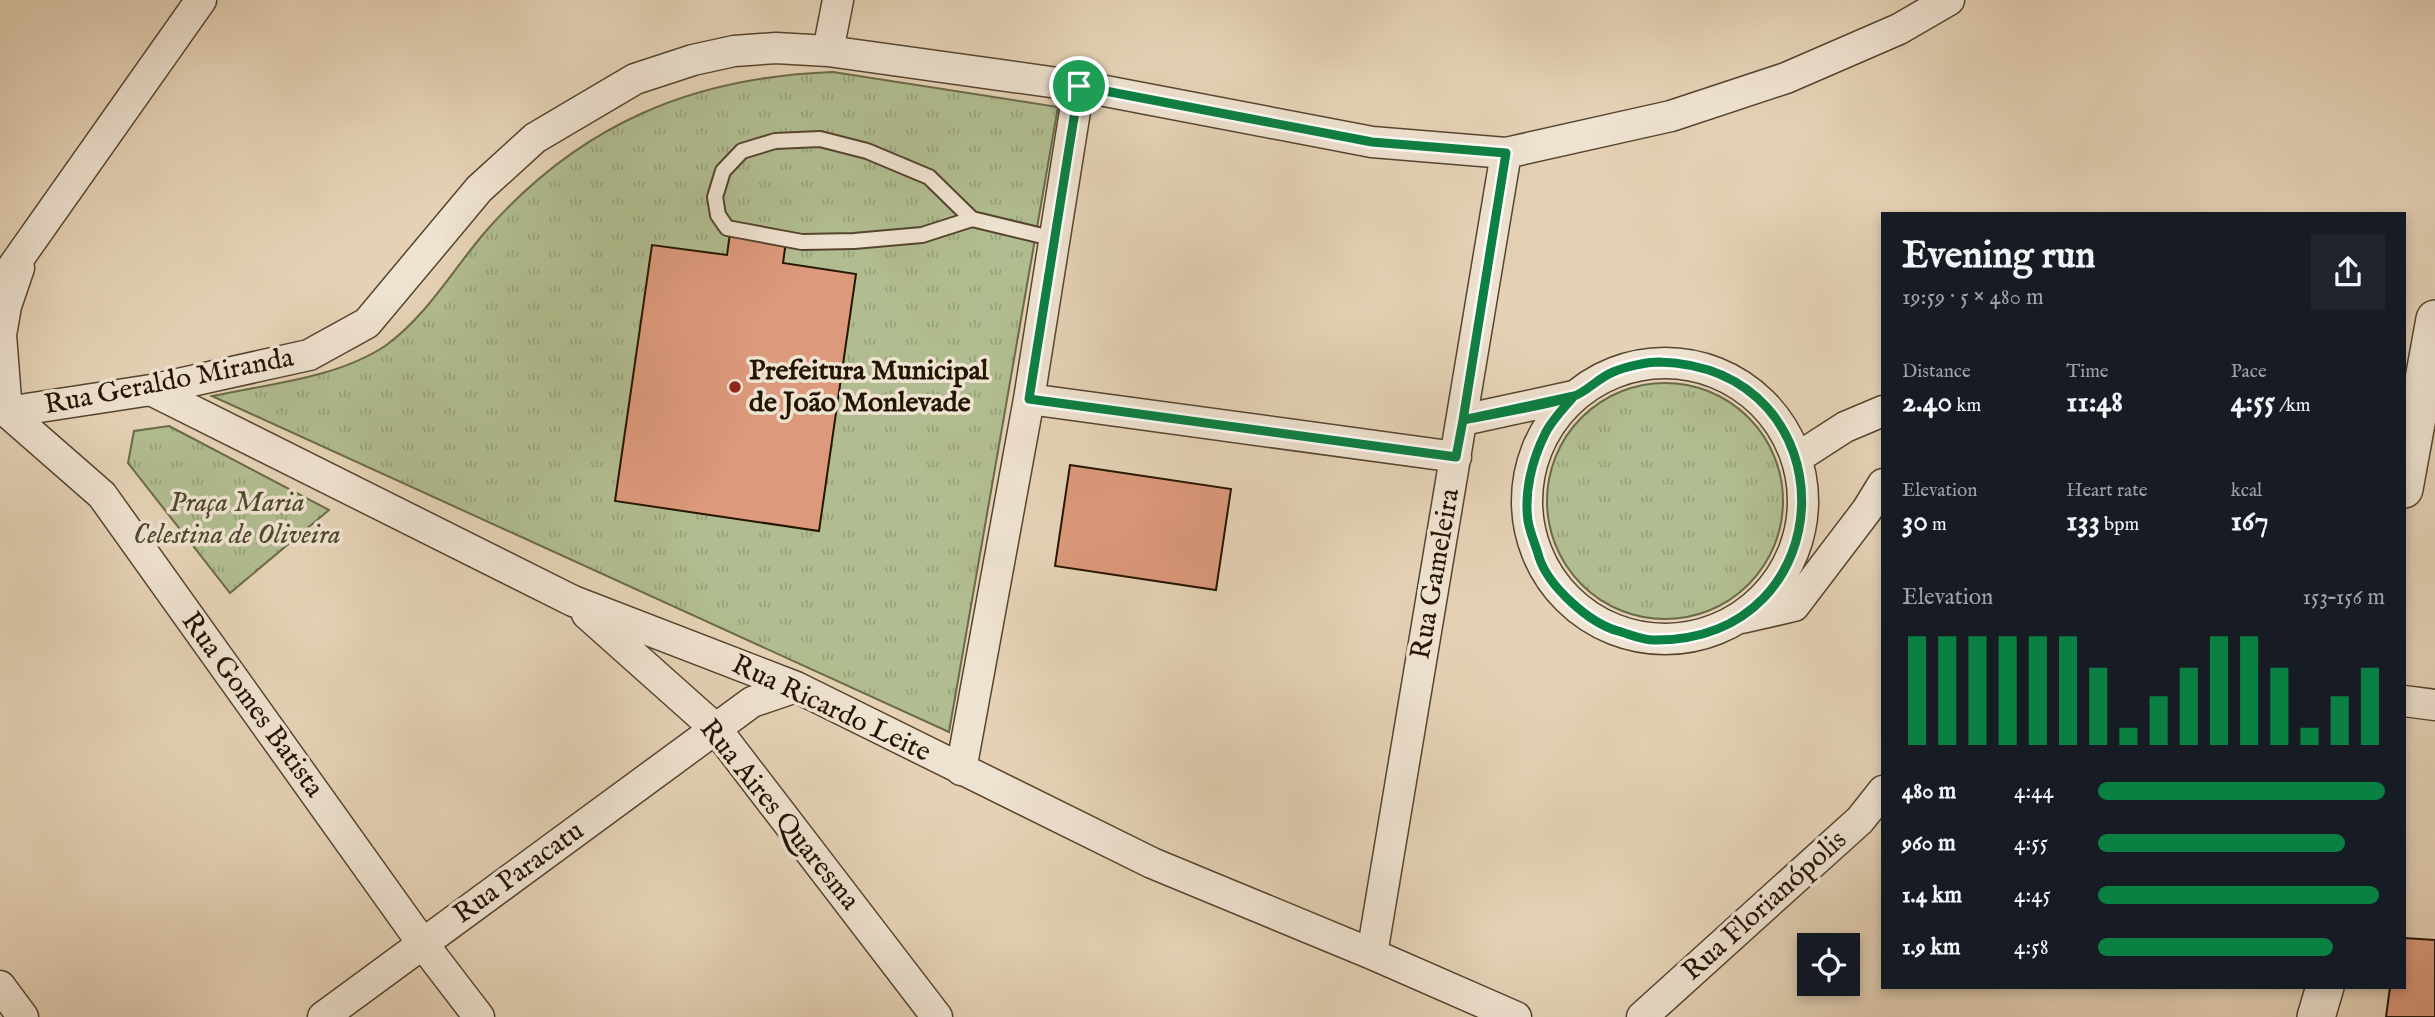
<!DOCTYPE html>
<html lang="en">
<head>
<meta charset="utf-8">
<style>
  body { margin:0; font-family:"IM FELL English",serif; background:#20242c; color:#f1f3f6; height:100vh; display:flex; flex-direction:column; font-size:26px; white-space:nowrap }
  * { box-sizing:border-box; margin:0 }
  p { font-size:23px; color:#9ea1a6 }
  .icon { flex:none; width:38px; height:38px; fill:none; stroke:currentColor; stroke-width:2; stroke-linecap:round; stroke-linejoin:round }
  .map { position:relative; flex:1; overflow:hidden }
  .sheet { position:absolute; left:1881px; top:212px; width:525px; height:777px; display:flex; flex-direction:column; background:#171b24; border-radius:0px; box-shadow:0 4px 10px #0003 }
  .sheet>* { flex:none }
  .fabs { position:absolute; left:1797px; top:933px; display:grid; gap:14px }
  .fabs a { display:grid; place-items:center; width:63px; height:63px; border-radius:0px; background:#171b24; box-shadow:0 4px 10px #0003; font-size:35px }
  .pin { position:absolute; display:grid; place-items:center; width:60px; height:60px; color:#fff; margin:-30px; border:4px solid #fff; border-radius:50%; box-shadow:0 2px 7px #0007 }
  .round { display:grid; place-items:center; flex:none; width:74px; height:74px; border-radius:0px; background:#20242c }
  .overview { display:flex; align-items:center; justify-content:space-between; height:119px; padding:0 21px }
  h1 { font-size:38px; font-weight:700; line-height:52px }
  .stats { display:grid; grid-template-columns:repeat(3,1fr); gap:10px; height:119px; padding:7px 21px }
  .stats div { display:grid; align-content:center }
  .stats b { font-size:30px; font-weight:700 }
  .stats small { font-size:19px; font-weight:400 }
  .stats p { font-size:19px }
  .chart { height:196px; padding:14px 21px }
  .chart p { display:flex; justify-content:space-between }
  .chart svg { width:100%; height:126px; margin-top:7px; stroke:#0b8043; stroke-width:6 }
  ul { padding:0 21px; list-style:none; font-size:23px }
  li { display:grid; grid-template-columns:112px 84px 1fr; align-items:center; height:52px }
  li i { height:18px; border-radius:9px; background:#0b8043 }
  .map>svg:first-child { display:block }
  .park { fill:url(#park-tufts); stroke:#6b6a48; stroke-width:2 }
  .building { fill:#dc997b; stroke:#251601; stroke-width:2 }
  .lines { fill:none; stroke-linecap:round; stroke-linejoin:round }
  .service-casing { stroke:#55452e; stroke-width:18 }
  .minor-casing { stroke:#55452e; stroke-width:33 }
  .tertiary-casing { stroke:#55452e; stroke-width:40 }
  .service { stroke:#eee2d0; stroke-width:14 }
  .minor { stroke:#eee2d0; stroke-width:30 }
  .tertiary { stroke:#eee2d0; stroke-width:37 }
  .route-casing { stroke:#fff; stroke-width:14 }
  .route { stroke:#0b8043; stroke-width:9 }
  .poi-dot { fill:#8f2418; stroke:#eee2d0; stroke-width:2.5 }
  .labels { text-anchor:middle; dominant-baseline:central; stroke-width:7; stroke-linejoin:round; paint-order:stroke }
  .poi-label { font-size:28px; font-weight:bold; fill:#251601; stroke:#eee2d0; text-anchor:start }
  .street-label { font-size:28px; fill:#251601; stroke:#eee2d0 }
  .park-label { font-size:28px; font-style:italic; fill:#4f482c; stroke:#eee2d0 }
</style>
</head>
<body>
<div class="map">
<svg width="2435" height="1017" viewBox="0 0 2435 1017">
  <defs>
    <pattern id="park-tufts" width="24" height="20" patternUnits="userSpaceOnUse" patternTransform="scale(1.75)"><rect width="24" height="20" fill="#b1bd90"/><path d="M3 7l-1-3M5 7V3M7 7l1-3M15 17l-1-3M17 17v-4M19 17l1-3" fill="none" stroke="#98a27a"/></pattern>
  </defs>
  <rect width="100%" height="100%" fill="#e5d2b6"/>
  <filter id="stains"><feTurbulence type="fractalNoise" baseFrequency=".00286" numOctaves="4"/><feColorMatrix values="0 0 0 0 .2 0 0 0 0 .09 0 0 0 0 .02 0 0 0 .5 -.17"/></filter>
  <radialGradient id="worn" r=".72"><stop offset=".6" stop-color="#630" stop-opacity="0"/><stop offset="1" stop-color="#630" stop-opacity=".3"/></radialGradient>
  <path class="park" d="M833 72 1058 107 949 732 212 396C268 384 337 378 385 346 427 316 453 269 486 231 580 124 693 77 833 72Z
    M1547 501a118 118 0 1 1 236 0a118 118 0 1 1-236 0Z
    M169 426 329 510 230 593 128 463 134 431Z"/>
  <path class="building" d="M730 233 786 241 783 263 856 274 819 531 615 501 652 245 727 255Z
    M1070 465 1231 489 1216 590 1055 566Z
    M2404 938 2435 940V1017H2386L2390 987H2404Z"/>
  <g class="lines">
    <g class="service-casing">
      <path id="service" d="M972 219 929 177 867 151 820 139 775 141 742 151 723 171 715 197 718 215 727 228 802 242 854 241 922 235 972 219 1055 239"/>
    </g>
    <g class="minor-casing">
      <path id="minor" d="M828 51 838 0
        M0 285 201 0
        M1527 501a138 138 0 1 1 276 0a138 138 0 1 1-276 0Z
        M151 390 573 601 796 687 1152 863 1372 954 1516 1017
        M1029 399 1456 457
        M0 410 7 412 151 390 309 355 367 323 479 189 535 138 635 79 693 60 734 51 776 48 828 51 1079 86 1372 142 1506 153 1671 116 1786 78 1899 29 1949 0
        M7 412 102 495 423 944 479 1017
        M7 412 1 335 6 306 19 268
        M1463 420 1574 396
        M1797 458 1845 427 1883 411
        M587 614 716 729 937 1017
        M1742 618 1794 606 1867 510 1883 484
        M2404 701 2435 705
        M961 770 1029 399 1079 86
        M1372 954 1506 153
        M0 986 23 1017
        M323 1017 752 702 796 687
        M1642 1017 1860 820 1883 791"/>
    </g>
    <g class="tertiary-casing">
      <path id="tertiary" d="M2404 489 2435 319
        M2316 1017 2325 987"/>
    </g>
    <use href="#service" class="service"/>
    <use href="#minor" class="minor"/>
    <use href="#tertiary" class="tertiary"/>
  </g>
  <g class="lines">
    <g class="route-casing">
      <path id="route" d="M1079 86 1029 399 1456 457 1463 420 1574 396C1564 408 1551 421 1545 434 1532 460 1524 492 1528 521 1530 533 1536 546 1539 557 1548 586 1589 623 1618 631 1629 634 1642 640 1654 640 1847 642 1853 367 1659 362 1646 362 1625 367 1613 372 1598 378 1587 392 1572 397 1540 407 1497 413 1463 420L1506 153 1372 142 1079 86"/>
    </g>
    <use href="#route" class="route"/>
  </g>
  <circle class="poi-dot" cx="735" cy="387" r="7"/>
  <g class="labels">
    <g class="poi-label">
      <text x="749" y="371">Prefeitura Municipal<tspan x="749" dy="32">de João Monlevade</tspan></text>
    </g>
    <g class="street-label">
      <text transform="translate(169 382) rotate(-11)">Rua Geraldo Miranda</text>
      <text transform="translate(1436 574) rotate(-80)">Rua Gameleira</text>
      <text transform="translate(252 705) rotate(54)">Rua Gomes Batista</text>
      <text transform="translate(831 709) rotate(25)">Rua Ricardo Leite</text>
      <text transform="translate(779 815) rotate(51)">Rua Aires Quaresma</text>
      <text transform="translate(519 873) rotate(-36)">Rua Paracatu</text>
      <text transform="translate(1765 906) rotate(-42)">Rua Florianópolis</text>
    </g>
    <g class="park-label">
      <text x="237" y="503">Praça Maria<tspan x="237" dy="32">Celestina de Oliveira</tspan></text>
    </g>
  </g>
  <rect width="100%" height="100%" filter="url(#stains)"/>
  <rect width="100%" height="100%" fill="url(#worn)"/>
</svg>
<div class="fabs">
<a><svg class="icon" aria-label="locate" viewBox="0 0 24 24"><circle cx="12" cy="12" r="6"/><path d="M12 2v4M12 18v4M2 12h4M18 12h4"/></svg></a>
</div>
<div class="pin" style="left:1079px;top:86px;background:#1e9e55"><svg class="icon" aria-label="arrive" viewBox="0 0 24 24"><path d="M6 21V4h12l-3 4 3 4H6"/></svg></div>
<section class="sheet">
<div class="overview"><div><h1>Evening run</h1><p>19:59 · 5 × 480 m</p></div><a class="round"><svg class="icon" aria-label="share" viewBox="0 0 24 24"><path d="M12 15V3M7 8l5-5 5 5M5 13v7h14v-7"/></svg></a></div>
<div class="stats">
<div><p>Distance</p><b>2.40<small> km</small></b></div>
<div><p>Time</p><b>11:48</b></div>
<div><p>Pace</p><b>4:55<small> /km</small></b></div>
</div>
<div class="stats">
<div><p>Elevation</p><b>30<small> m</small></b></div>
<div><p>Heart rate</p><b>133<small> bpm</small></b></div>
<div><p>kcal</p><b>167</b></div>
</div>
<div class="chart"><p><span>Elevation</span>153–156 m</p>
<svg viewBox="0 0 160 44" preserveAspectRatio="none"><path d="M5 44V6M15 44V6M25 44V6M35 44V6M45 44V6M55 44V6M65 44V17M75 44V38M85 44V27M95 44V17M105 44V6M115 44V6M125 44V17M135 44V38M145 44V27M155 44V17"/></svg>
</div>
<ul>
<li><b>480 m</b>4:44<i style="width:100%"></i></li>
<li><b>960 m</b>4:55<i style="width:86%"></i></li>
<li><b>1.4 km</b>4:45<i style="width:98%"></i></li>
<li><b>1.9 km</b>4:58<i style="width:82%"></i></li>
</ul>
</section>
</div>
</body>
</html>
